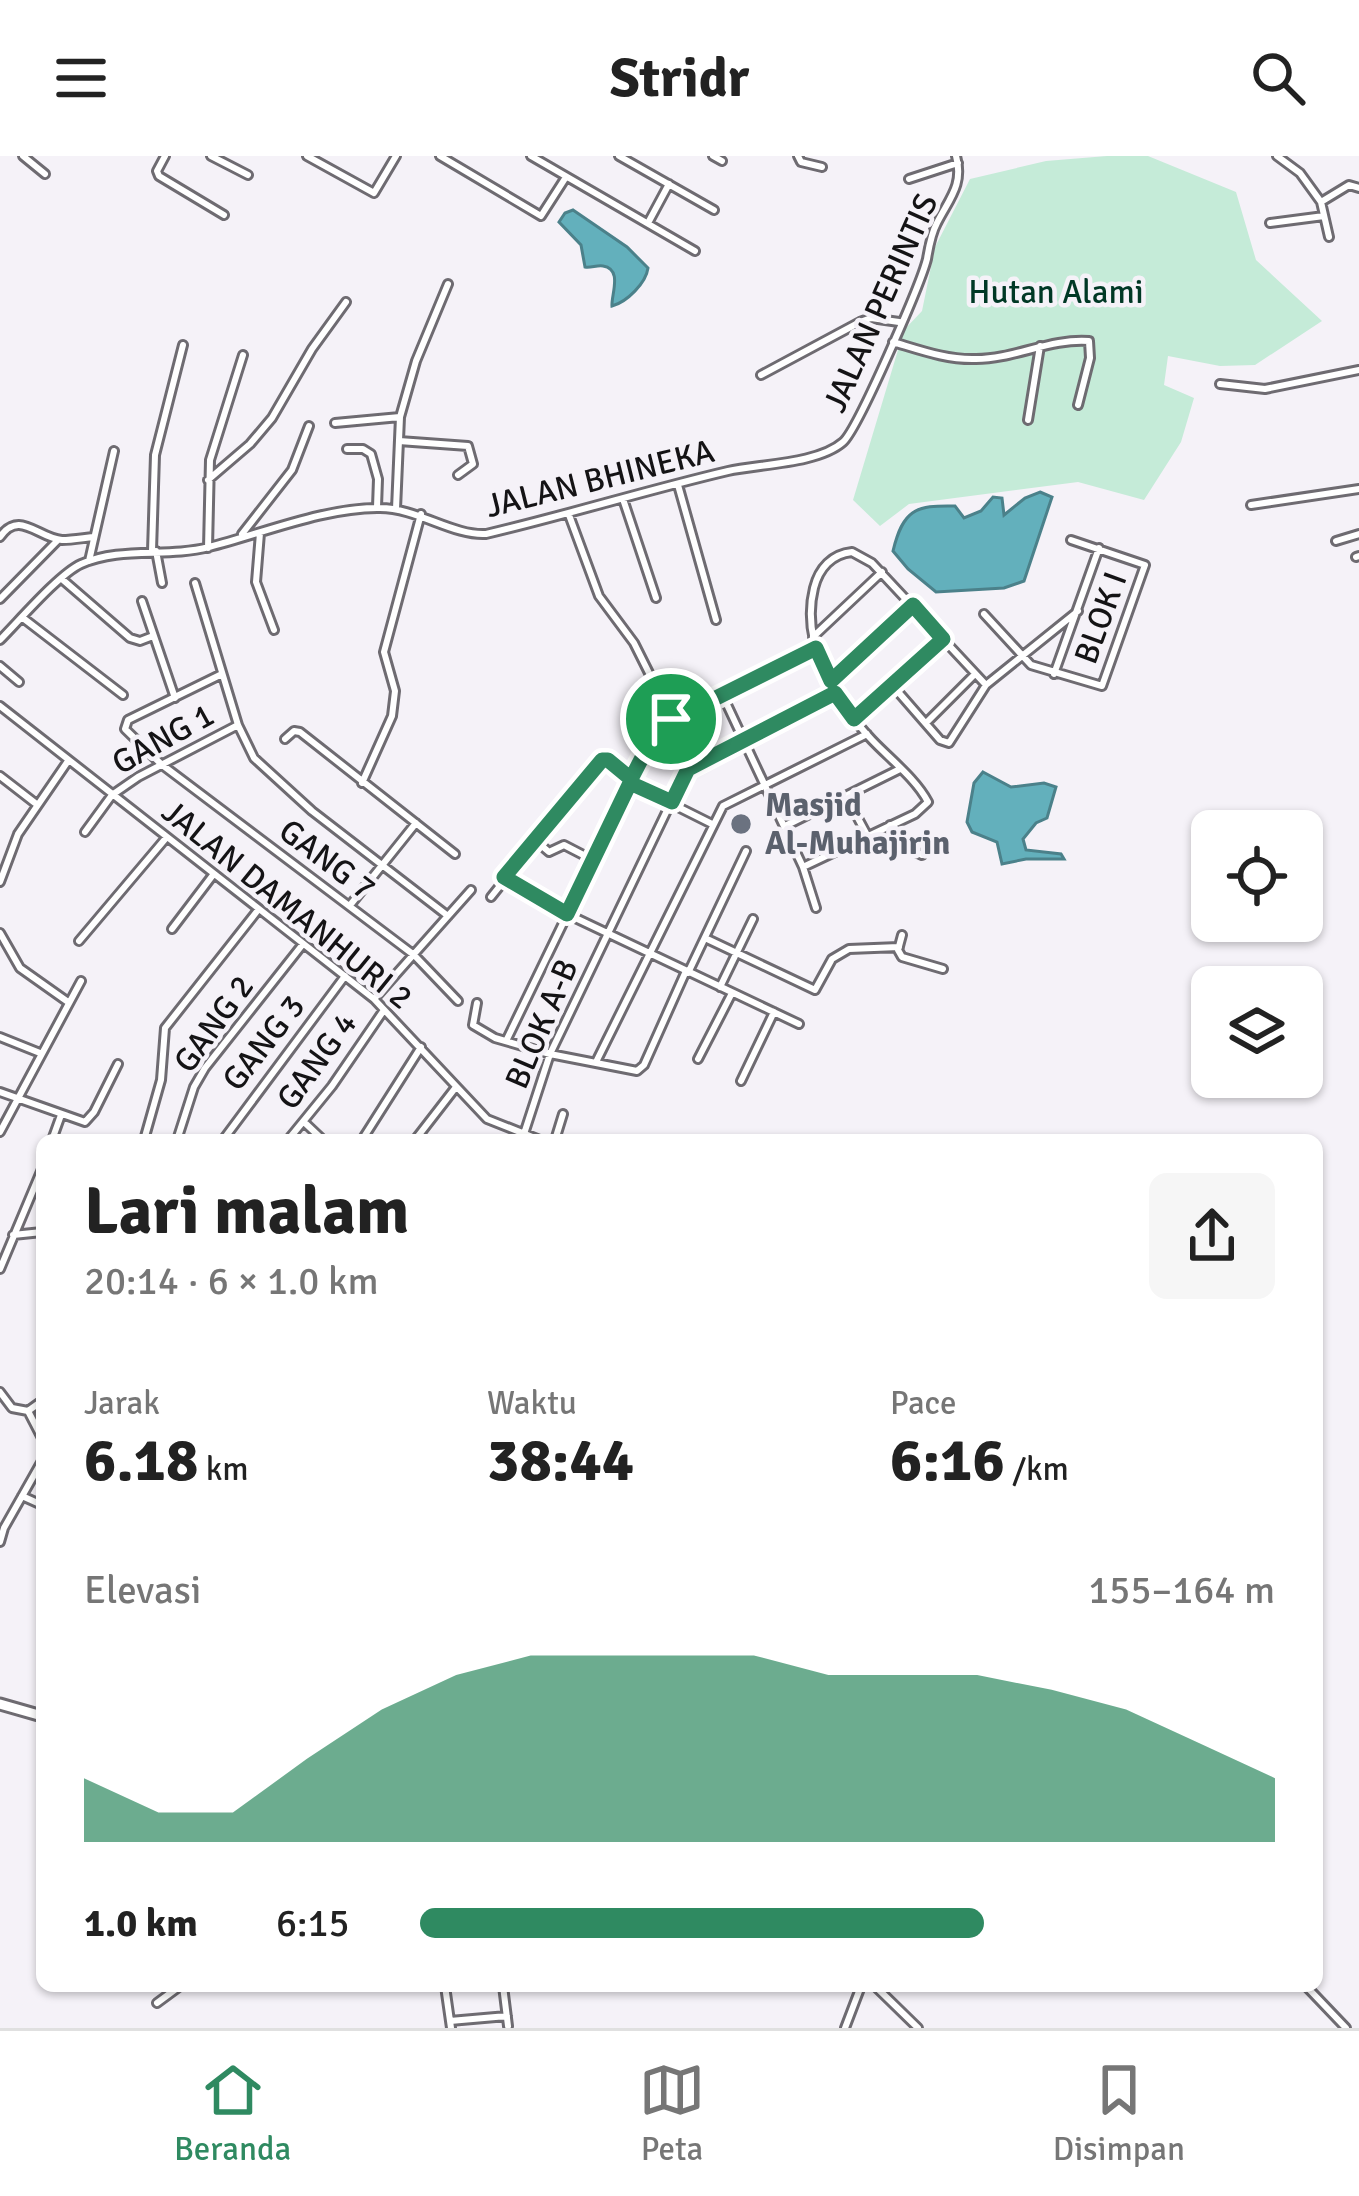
<!DOCTYPE html>
<html lang="id">
<head>
<meta charset="utf-8">
<style>
  body { margin:0; font-family:Signika,sans-serif; background:#f6f6f6; color:#222; height:100vh; display:flex; flex-direction:column; font-size:45px; white-space:nowrap }
  * { box-sizing:border-box; margin:0 }
  p { font-size:39px; color:#767676 }
  .icon { flex:none; width:66px; height:66px; fill:none; stroke:currentColor; stroke-width:2; stroke-linecap:round; stroke-linejoin:round }
  .map { position:relative; flex:1; overflow:hidden }
  .drawer { position:absolute; left:36px; top:978px; width:1287px; height:858px; display:flex; flex-direction:column; background:#fff; border-radius:18px; box-shadow:0 3px 9px #0004 }
  .drawer>* { flex:none }
  .tools { position:absolute; left:1191px; top:654px; display:grid; gap:24px }
  .tools a { display:grid; place-items:center; width:132px; height:132px; border-radius:18px; background:#fff; box-shadow:0 3px 9px #0004; font-size:60px }
  .pin { position:absolute; display:grid; place-items:center; width:102px; height:102px; color:#fff; margin:-51px; border:6px solid #fff; border-radius:50%; box-shadow:0 3px 12px #0007 }
  .round { display:grid; place-items:center; flex:none; width:126px; height:126px; border-radius:18px; background:#f6f6f6 }
  .headline { display:flex; align-items:center; justify-content:space-between; height:204px; padding:0 48px }
  h1 { font-size:66px; font-weight:700; line-height:90px }
  .metrics { display:grid; grid-template-columns:repeat(3,1fr); gap:18px; height:204px; padding:12px 48px }
  .metrics div { display:grid; align-content:center }
  .metrics b { font-size:60px; font-weight:700 }
  .metrics small { font-size:33px; font-weight:400 }
  .metrics p { font-size:33px }
  .chart { height:336px; padding:24px 48px }
  .chart p { display:flex; justify-content:space-between }
  .chart svg { width:100%; height:216px; margin-top:12px; fill:#2f8a61; opacity:.7 }
  ul { padding:0 48px; list-style:none; font-size:39px }
  li { display:grid; grid-template-columns:192px 144px 1fr; align-items:center; height:90px }
  li i { height:30px; border-radius:15px; background:#2f8a61 }
  header { display:flex; justify-content:space-between; align-items:center; height:156px; padding:0 48px; background:#fff; font-size:54px; font-weight:700 }
  .tab-bar { display:flex; justify-content:space-around; align-items:center; height:168px; border-top:3px solid #e0e0e0; background:#fff; font-size:33px; color:#767676 }
  .tab-bar a { display:grid; justify-items:center; gap:6px }
  .tab-bar .on { color:#2f8a61 }
  .map>svg:first-child { display:block }
  .green { fill:#c5ebd8 }
  .water { fill:#63b0bc; stroke:#4b818a; stroke-width:3 }
  .lines { fill:none; stroke-linecap:round; stroke-linejoin:round }
  .street-casing { stroke:#6e6b71; stroke-width:12 }
  .secondary-casing { stroke:#6e6b71; stroke-width:15 }
  .street { stroke:#fff; stroke-width:6 }
  .secondary { stroke:#fff; stroke-width:9 }
  .route-casing { stroke:#fff; stroke-width:24 }
  .route { stroke:#2f8a61; stroke-width:15 }
  .worship-dot { fill:#6b7280; stroke:#f5f2f8; stroke-width:4.5 }
  .labels { text-anchor:middle; dominant-baseline:central; stroke-width:9; stroke-linejoin:round; paint-order:stroke }
  .park-label { font-size:33px; fill:#003825; stroke:#f5f2f8 }
  .street-label { font-size:33px; fill:#141315; stroke:#f5f2f8 }
  .worship-label { font-size:33px; font-weight:bold; fill:#5b616d; stroke:#f5f2f8; text-anchor:start }
</style>
</head>
<body>
<header><svg class="icon" aria-label="menu" viewBox="0 0 24 24"><path d="M4 6h16M4 12h16M4 18h16"/></svg>Stridr<svg class="icon" aria-label="search" viewBox="0 0 24 24"><circle cx="10" cy="10" r="6"/><path d="M15 15l6 6"/></svg></header>
<div class="map">
<svg width="1359" height="1872" viewBox="0 0 1359 1872">
  <rect width="100%" height="100%" fill="#f5f2f8"/>
  <path class="green" d="M1107 0H1148L1236 36 1256 104 1322 165 1255 209 1220 210 1168 200 1164 229 1194 242 1181 286 1144 344 1078 326 909 348 880 370 853 344 904 174 922 155 935 91 970 23 1046 5Z"/>
  <path class="water" d="M573 54 627 91 648 112C646 127 627 146 612 150 611 139 623 113 603 110 597 109 591 112 585 111L581 89 559 66 565 57Z
    M1040 336 1052 341 1024 425 1004 432 936 436 908 413 893 395C903 354 915 349 955 350L964 362 981 355 993 341 1002 342 1004 359 1025 342Z
    M983 616 1011 631 1044 627 1056 631 1047 662 1036 667 1023 683 1026 694 1061 698 1064 703H1026L1002 708 997 686 972 676 967 666 974 627Z"/>
  <g class="lines">
    <g class="street-casing">
      <path id="street" d="M23 0 45 18
        M165 0 157 15 159 20 224 59
        M211 0 248 19
        M307 0 374 37 396 0
        M440 0 541 60 566 21
        M531 0 695 95
        M619 0 714 54
        M713 0 722 5
        M798 0 801 6 822 11
        M1277 0 1300 17 1321 46 1349 29 1359 32
        M909 23 958 7
        M1321 46 1329 81
        M648 67 669 28
        M1270 67 1324 60
        M893 186C920 194 947 204 976 203 1014 203 1051 182 1089 185L1090 202 1078 249
        M761 219 860 166 871 162 899 166
        M1220 228 1265 233 1359 214
        M1028 264 1040 190
        M335 267 400 261
        M399 285 468 290 473 308 458 319
        M347 293H363L371 298 378 323 377 351
        M208 324 250 288 272 262 312 193 346 146
        M678 329 716 464
        M623 343 656 442
        M1251 349 1359 333
        M396 353 400 261 416 205 448 128
        M569 359 599 440 634 487 672 563
        M260 377 256 426 274 474
        M242 378 292 314 309 270
        M0 381C19 353 38 382 62 384 72 384 83 382 93 381
        M1336 385 1359 378
        M208 392 210 304 243 199
        M152 395 155 299 183 189
        M156 395 162 427
        M1356 401 1359 400
        M89 405 114 295
        M63 424 130 482 140 485 153 480
        M195 427 238 569 254 602 312 655 448 760
        M0 443 58 384
        M142 445 175 542
        M984 458 1031 509 1102 530 1145 409 1071 384
        M23 462 123 539
        M813 481 882 416
        M0 484C19 465 59 418 81 408 121 390 167 402 209 391 261 378 326 351 380 352 417 352 453 380 486 378 567 359 647 334 728 315 759 308 818 308 843 286 858 273 921 127 927 103 929 91 931 78 937 67 949 43 964 29 956 0
        M0 510 19 526
        M222 518 128 564 125 573 161 608 414 799 458 845
        M1054 518 1099 392
        M831 525 912 450
        M893 530 940 584 949 587 986 529 1078 455
        M722 538 803 711 816 752
        M0 550 374 843 487 963 540 984
        M854 563 943 483
        M926 567 974 519
        M285 583 294 575 300 576 455 698
        M643 596 633 581 635 570 658 571 816 492
        M0 620 35 647
        M362 627 392 560 395 535 384 496 421 358
        M630 627 712 668
        M846 640 867 679
        M890 669 898 688 922 699
        M785 670 900 613
        M85 676 112 639 138 621 238 569
        M535 684 549 696 564 689 593 704
        M803 711 915 658 928 646C916 623 890 603 872 584 835 545 800 487 814 432 819 412 832 398 852 396L872 407 986 529
        M504 721 567 758 799 868
        M0 726 18 678 68 605
        M491 741 599 606 608 604 631 623
        M351 748 416 667
        M172 773 213 719
        M0 777 20 812 68 846
        M902 779 898 794 902 801 943 813
        M705 782 815 834 832 803 849 793 899 791
        M79 785 166 682
        M688 817 746 695
        M720 831 753 763
        M374 843 471 734
        M477 847 473 869 495 882 550 898 637 915 644 909 686 815
        M0 881 40 897
        M507 883 658 571
        M698 903 732 837
        M596 906 723 650 867 578
        M741 925 774 856
        M0 936 85 966 94 956 118 908
        M304 966 323 984
        M0 976 81 825
        M52 984 61 959
        M144 984 161 924 165 872 258 754
        M177 984 194 931 205 912 303 788
        M223 984 345 820
        M288 984 332 930 384 854
        M362 984 421 891
        M415 984 456 931
        M522 984 550 898 685 617 835 537
        M555 984 563 958
        M13 1079 42 1076
        M0 1113 42 1013
        M0 1236 12 1252 28 1255
        M28 1255 42 1282
        M28 1255 42 1245
        M22 1340 42 1349
        M0 1386 4 1372 42 1305
        M445 1830 451 1872
        M503 1830 508 1870
        M875 1830 918 1872
        M1306 1830 1346 1872
        M157 1847 180 1830
        M450 1865 507 1860
        M845 1872 861 1830"/>
    </g>
    <g class="secondary-casing">
      <path id="secondary" d="M0 1548 42 1560"/>
    </g>
    <use href="#street" class="street"/>
    <use href="#secondary" class="secondary"/>
  </g>
  <g class="lines">
    <g class="route-casing">
      <path id="route" d="M913 449 943 483 854 563 835 537 688 613 672 646 630 627 567 758 504 721 602 604H608L631 623 658 571 816 492 831 525Z"/>
    </g>
    <use href="#route" class="route"/>
  </g>
  <circle class="worship-dot" cx="741" cy="668" r="12"/>
  <g class="labels">
    <g class="park-label">
      <text x="1056" y="136">Hutan Alami</text>
    </g>
    <g class="street-label">
      <text transform="translate(881 147) rotate(-66)">JALAN PERINTIS</text>
      <text transform="translate(600 323) rotate(-14)">JALAN BHINEKA</text>
      <text transform="translate(1101 462) rotate(-70)">BLOK I</text>
      <text transform="translate(163 583) rotate(-29)">GANG 1</text>
      <text transform="translate(327 704) rotate(37)">GANG 7</text>
      <text transform="translate(287 749) rotate(39)">JALAN DAMANHURI 2</text>
      <text transform="translate(214 868) rotate(-54)">GANG 2</text>
      <text transform="translate(542 868) rotate(-67)">BLOK A-B</text>
      <text transform="translate(264 887) rotate(-52)">GANG 3</text>
      <text transform="translate(317 905) rotate(-54)">GANG 4</text>
    </g>
    <g class="worship-label">
      <text x="765" y="649">Masjid<tspan x="765" dy="38">Al-Muhajirin</tspan></text>
    </g>
  </g>
</svg>
<div class="tools">
<a><svg class="icon" aria-label="locate" viewBox="0 0 24 24"><circle cx="12" cy="12" r="6"/><path d="M12 2v4M12 18v4M2 12h4M18 12h4"/></svg></a>
<a><svg class="icon" aria-label="layers" viewBox="0 0 24 24"><path d="M12 4l9 5-9 5-9-5zM3 14l9 5 9-5"/></svg></a>
</div>
<div class="pin" style="left:671px;top:563px;background:#1e9e55"><svg class="icon" aria-label="arrive" viewBox="0 0 24 24"><path d="M6 21V4h12l-3 4 3 4H6"/></svg></div>
<section class="drawer">
<div class="headline"><div><h1>Lari malam</h1><p>20:14 · 6 × 1.0 km</p></div><a class="round"><svg class="icon" aria-label="share" viewBox="0 0 24 24"><path d="M12 15V3M7 8l5-5 5 5M5 13v7h14v-7"/></svg></a></div>
<div class="metrics">
<div><p>Jarak</p><b>6.18<small> km</small></b></div>
<div><p>Waktu</p><b>38:44</b></div>
<div><p>Pace</p><b>6:16<small> /km</small></b></div>
</div>
<div class="chart"><p><span>Elevasi</span>155–164 m</p>
<svg viewBox="0 0 160 44" preserveAspectRatio="none"><path d="M0 44V31L10 38L20 38L30 27L40 17L50 10L60 6L70 6L80 6L90 6L100 10L110 10L120 10L130 13L140 17L150 24L160 31V44z"/></svg>
</div>
<ul>
<li><b>1.0 km</b>6:15<i style="width:66%"></i></li>
</ul>
</section>
</div>
<nav class="tab-bar">
<a class="on"><svg class="icon" aria-label="home" viewBox="0 0 24 24"><path d="M3 11l9-7 9 7M6 9v11h12V9"/></svg>Beranda</a>
<a><svg class="icon" aria-label="map" viewBox="0 0 24 24"><path d="M3 6l6-2 6 2 6-2v14l-6 2-6-2-6 2zM9 4v14M15 6v14"/></svg>Peta</a>
<a><svg class="icon" aria-label="saved" viewBox="0 0 24 24"><path d="M7 4h10v16l-5-4-5 4z"/></svg>Disimpan</a>
</nav>
</body>
</html>
